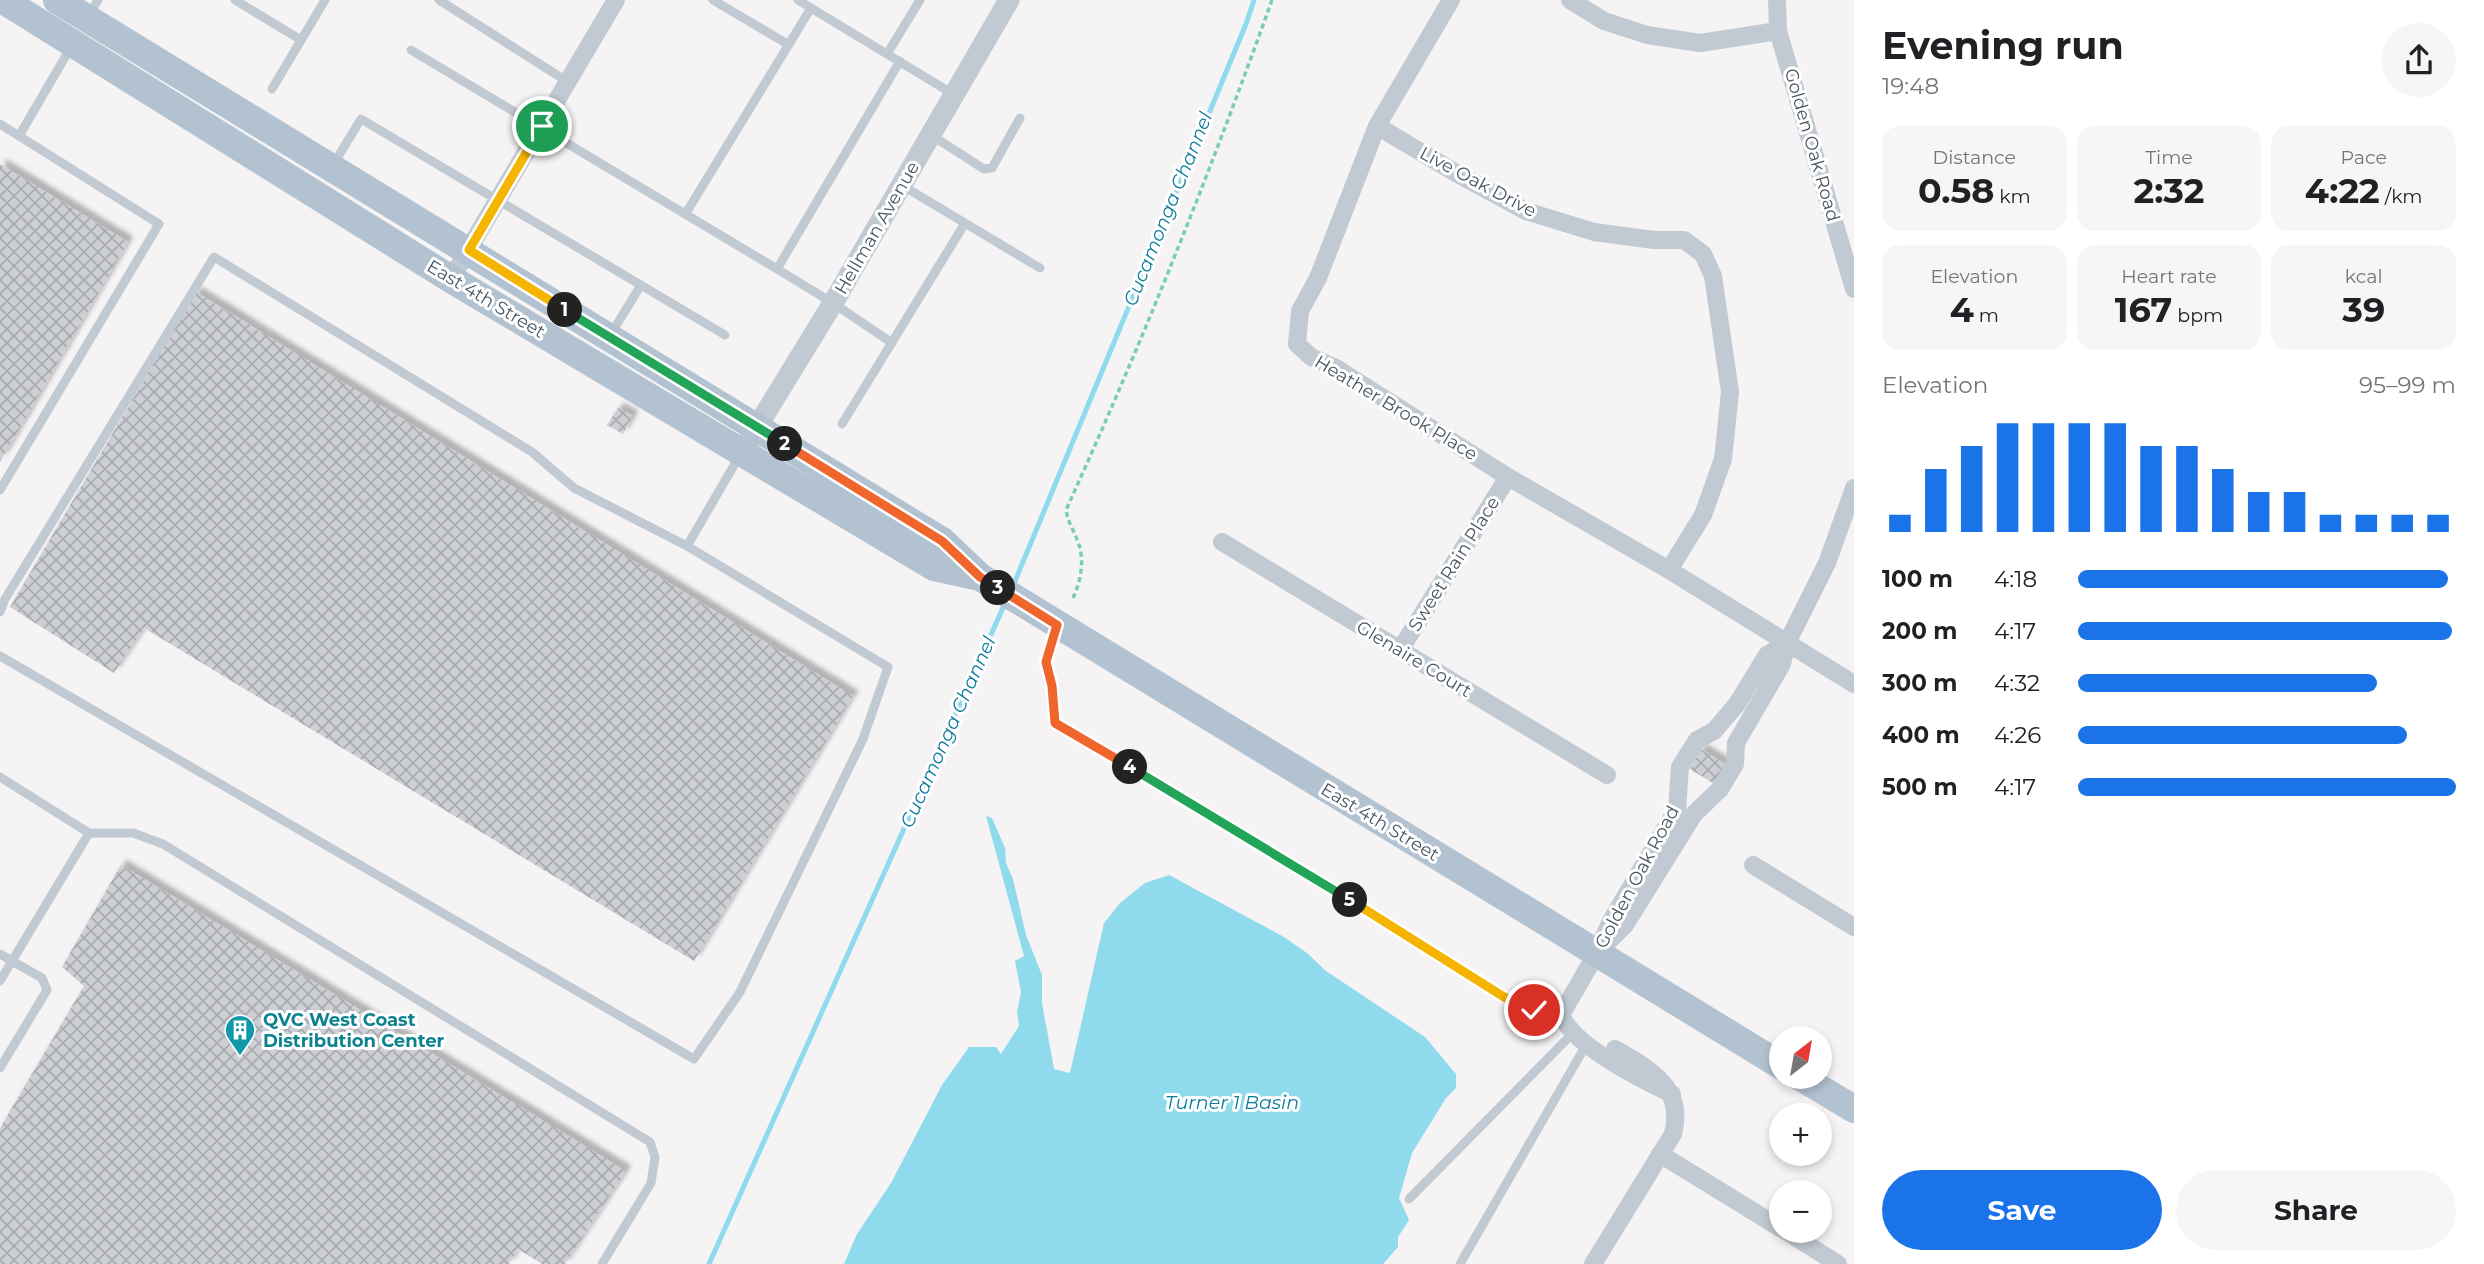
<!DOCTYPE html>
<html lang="en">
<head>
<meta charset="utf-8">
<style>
  body { margin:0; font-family:Montserrat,sans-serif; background:#f6f6f6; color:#202124; height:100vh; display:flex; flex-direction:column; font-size:26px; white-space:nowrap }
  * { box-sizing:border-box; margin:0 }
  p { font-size:23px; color:#757577 }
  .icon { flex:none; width:38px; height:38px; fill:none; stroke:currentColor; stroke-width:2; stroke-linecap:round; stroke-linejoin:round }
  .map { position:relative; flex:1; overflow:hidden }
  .sheet { display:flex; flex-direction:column; background:#fff; width:630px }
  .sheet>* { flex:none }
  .needle { width:46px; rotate:31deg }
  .controls { position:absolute; left:1769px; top:1026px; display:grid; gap:14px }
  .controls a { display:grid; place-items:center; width:63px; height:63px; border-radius:50%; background:#fff; box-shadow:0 4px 10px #0003; font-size:35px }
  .pin { position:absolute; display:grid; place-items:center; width:60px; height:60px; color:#fff; margin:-30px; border:4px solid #fff; border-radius:50%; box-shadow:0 2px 7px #0007 }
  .km { position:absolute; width:35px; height:35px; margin:-18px; border-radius:50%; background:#222; color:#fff; font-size:19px; line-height:35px; text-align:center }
  .round { display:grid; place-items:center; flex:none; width:74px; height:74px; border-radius:37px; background:#f6f6f6 }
  .overview { display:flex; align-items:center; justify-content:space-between; height:119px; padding:0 28px }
  h1 { font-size:38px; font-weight:700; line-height:52px }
  .stats { display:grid; grid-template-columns:repeat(3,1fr); gap:10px; height:119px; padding:7px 28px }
  .stats div { display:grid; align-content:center; border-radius:18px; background:#f6f6f6; text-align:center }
  .stats b { font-size:35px; font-weight:700 }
  .stats small { font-size:19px; font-weight:400 }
  .stats p { font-size:19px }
  .chart { height:196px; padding:14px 28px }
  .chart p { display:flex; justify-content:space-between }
  .chart svg { width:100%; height:126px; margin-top:7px; stroke:#1a73e8; stroke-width:6 }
  .action { display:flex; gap:14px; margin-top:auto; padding:14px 28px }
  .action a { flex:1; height:80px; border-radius:42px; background:#1a73e8; color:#fff; font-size:28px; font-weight:700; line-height:80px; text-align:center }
  .action a+a { background:#f6f6f6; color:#202124 }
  ul { padding:0 28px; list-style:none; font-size:23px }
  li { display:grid; grid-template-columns:112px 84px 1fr; align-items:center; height:52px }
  li i { height:18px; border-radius:9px; background:#1a73e8 }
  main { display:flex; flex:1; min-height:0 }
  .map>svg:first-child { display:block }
  .water { fill:#90daee }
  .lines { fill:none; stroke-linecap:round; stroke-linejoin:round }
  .stream { stroke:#90daee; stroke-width:5 }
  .building { fill:url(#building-cross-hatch); filter:url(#shadow) }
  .path { stroke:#7ad0a6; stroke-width:3.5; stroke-dasharray:5 3.5; stroke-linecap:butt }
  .service { stroke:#c1cad2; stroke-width:9 }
  .minor { stroke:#c1cad2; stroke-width:18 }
  .tertiary { stroke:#c1cad2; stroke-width:21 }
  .primary { stroke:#b3c2d1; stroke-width:28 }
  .split-1-casing { stroke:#fff; stroke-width:14 }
  .split-2-casing { stroke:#fff; stroke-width:14 }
  .split-3-casing { stroke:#fff; stroke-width:14 }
  .split-4-casing { stroke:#fff; stroke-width:14 }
  .split-5-casing { stroke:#fff; stroke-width:14 }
  .split-6-casing { stroke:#fff; stroke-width:14 }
  .split-1 { stroke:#f5b400; stroke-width:9 }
  .split-2 { stroke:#22a559; stroke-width:9 }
  .split-3 { stroke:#f0652b; stroke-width:9 }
  .split-4 { stroke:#f0652b; stroke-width:9 }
  .split-5 { stroke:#22a559; stroke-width:9 }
  .split-6 { stroke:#f5b400; stroke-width:9 }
  .labels { text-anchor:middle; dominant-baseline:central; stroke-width:6; stroke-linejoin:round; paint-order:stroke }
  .street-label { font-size:18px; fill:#4a5661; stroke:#fff }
  .culture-label { font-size:18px; font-weight:bold; fill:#0d838f; stroke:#fff; text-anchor:start }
  .water-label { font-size:19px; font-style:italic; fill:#0c7c9b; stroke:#fff }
</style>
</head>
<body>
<main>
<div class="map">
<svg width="1854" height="1264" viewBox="0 0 1854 1264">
  <defs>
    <pattern id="building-cross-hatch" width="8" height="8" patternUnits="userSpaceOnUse" patternTransform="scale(1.75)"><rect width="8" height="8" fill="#cdcfd5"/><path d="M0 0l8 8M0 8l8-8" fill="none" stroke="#a8abb0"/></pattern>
    <filter id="shadow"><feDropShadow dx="5.5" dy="-5.5" stdDeviation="2" flood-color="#0004"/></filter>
  </defs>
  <rect width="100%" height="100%" fill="#f5f3f3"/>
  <path class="water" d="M986 816 992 818 1005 848 1006 863 1013 879 1026 935 1042 975V1003L1054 1069 1070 1073 1104 923 1120 903 1145 883 1169 875 1284 937 1307 953 1326 971 1425 1037 1456 1074V1088L1446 1098 1412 1153 1399 1198 1409 1220 1398 1237V1247L1383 1264H844L857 1234 891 1183 942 1085 969 1047H996L1001 1054 1019 1026 1017 1012 1021 992 1015 961 1024 956Z"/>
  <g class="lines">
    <path class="stream" d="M1013 586 1246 24 1254 0
      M709 1264 1006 601"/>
  </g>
  <path class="building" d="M0 164 128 242 0 462Z
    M196 292 853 696 694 961 144 628 114 673 10 607Z
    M618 408 633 416 623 434 607 425Z
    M1701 749 1725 764 1714 784 1690 769Z
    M121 865 626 1171 565 1264H542L518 1249 509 1264H0V1128L84 986 62 967Z"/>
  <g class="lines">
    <path class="path" d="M1073 598C1081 581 1085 559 1078 542 1074 530 1068 523 1066 510 1142 343 1210 173 1272 0"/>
    <path class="service" d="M235 0 301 40
      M439 0 568 82
      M713 0 789 45
      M811 8 953 94
      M88 17 98 0
      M411 50 777 269 833 303 892 343
      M887 54 920 0
      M272 89 325 0
      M0 124 159 224 0 490
      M931 135 984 169 992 168 1020 118
      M19 136 71 47
      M333 165 361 119 725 335
      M903 186 1040 268
      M686 213 811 8 798 0
      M777 269 900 61
      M611 334 641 285
      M842 424 965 223
      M0 612 5 599 214 257 532 452 574 488 687 546 740 455
      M1057 626 1046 662 1052 686 1055 723 1399 929 1504 997 1534 1010 1561 1015
      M0 656 694 1059 740 992 863 739 888 667 687 546
      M0 777 89 833H133L163 844 650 1142 655 1157 651 1183 602 1264
      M0 954 12 961 89 833
      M0 981 12 961 42 978 47 990 0 1068
      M1409 1199 1573 1033
      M1460 1264 1586 1045"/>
    <path class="minor" d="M1451 0 1377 126 1318 278 1300 311 1297 344 1311 357 1336 368 1508 477 1669 570 1854 684
      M1570 0 1604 21 1647 35 1700 43 1778 31
      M1777 0 1778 31 1854 289
      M1377 126 1456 173 1526 211 1594 232 1654 240H1684L1703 254 1713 276 1730 392 1723 459 1703 515 1669 570
      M451 279 616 0
      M1222 542 1607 775
      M1400 650 1508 477
      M1753 865 1854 927
      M1605 945 1625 925 1694 814 1720 789 1735 764 1736 743 1782 664 1787 643 1827 563 1854 488
      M1672 1094C1640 1079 1575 1047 1561 1015L1596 954 1612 919 1677 809 1680 767 1697 740 1714 731 1737 704 1767 655 1787 643
      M1660 1154 1782 1229
      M1784 1230 1838 1264
      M1593 1264 1673 1134C1685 1088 1650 1069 1615 1049"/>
    <path class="tertiary" d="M741 453 833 303 1009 0"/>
    <path class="primary" d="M3 0 451 279 934 567 980 577
      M57 0 942 541 980 577 1782 1066
      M1799 1076 1854 1109"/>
  </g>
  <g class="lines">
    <g class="split-1-casing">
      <path id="split-1" d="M542 126 469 250 565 310"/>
    </g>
    <g class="split-2-casing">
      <path id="split-2" d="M565 310 785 444"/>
    </g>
    <g class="split-3-casing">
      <path id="split-3" d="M785 444 942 541 980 577 998 588"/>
    </g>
    <g class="split-4-casing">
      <path id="split-4" d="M998 588 1057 625 1046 662 1052 686 1055 723 1130 767"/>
    </g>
    <g class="split-5-casing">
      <path id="split-5" d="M1130 767 1350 900"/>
    </g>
    <g class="split-6-casing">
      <path id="split-6" d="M1350 900 1504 997 1534 1010"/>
    </g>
    <use href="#split-1" class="split-1"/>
    <use href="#split-2" class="split-2"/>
    <use href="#split-3" class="split-3"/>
    <use href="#split-4" class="split-4"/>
    <use href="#split-5" class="split-5"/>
    <use href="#split-6" class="split-6"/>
  </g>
  <defs>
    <g id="building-pin" transform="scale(1.575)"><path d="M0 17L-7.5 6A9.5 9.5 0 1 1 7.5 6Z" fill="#0f9aa8" stroke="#fff"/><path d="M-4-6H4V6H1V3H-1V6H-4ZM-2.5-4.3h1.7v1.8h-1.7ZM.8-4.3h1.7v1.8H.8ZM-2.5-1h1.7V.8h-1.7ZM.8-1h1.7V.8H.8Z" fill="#fff"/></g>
  </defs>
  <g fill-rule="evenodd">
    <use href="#building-pin" x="240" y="1030"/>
  </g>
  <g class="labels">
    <g class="street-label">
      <text transform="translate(1812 145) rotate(74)">Golden Oak Road</text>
      <text transform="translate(1478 182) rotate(28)">Live Oak Drive</text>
      <text transform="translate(877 228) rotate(-60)">Hellman Avenue</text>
      <text transform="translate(486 299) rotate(31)">East 4th Street</text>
      <text transform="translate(1396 408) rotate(31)">Heather Brook Place</text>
      <text transform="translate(1454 564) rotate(-58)">Sweet Rain Place</text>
      <text transform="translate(1414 659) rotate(31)">Glenaire Court</text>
      <text transform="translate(1380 822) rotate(31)">East 4th Street</text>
      <text transform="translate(1637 877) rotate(-62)">Golden Oak Road</text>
    </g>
    <g class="culture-label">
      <text x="263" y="1020">QVC West Coast<tspan x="263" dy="21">Distribution Center</tspan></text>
    </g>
    <g class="water-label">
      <text transform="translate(1168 209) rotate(-68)">Cucamonga Channel</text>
      <text transform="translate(948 732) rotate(-66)">Cucamonga Channel</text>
      <text x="1232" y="1102">Turner 1 Basin</text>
    </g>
  </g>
</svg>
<div class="controls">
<a><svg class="needle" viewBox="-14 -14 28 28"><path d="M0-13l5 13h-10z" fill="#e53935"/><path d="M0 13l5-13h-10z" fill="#757577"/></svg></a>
<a>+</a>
<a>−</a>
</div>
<div class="pin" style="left:542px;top:126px;background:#1e9e55"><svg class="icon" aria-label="arrive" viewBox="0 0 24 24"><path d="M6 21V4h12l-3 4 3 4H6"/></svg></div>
<div class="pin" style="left:1534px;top:1010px;background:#d93025"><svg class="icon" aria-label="check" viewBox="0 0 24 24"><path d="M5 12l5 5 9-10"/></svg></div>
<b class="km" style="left:565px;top:310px">1</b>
<b class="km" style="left:785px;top:444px">2</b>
<b class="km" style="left:998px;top:588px">3</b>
<b class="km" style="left:1130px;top:767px">4</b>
<b class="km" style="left:1350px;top:900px">5</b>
</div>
<section class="sheet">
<div class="overview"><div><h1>Evening run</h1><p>19:48</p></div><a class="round"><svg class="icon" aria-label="share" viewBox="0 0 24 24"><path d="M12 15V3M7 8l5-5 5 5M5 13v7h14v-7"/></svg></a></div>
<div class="stats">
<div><p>Distance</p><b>0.58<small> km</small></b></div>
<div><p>Time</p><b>2:32</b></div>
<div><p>Pace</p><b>4:22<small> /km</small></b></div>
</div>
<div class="stats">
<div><p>Elevation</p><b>4<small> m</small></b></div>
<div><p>Heart rate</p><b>167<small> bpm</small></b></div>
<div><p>kcal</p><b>39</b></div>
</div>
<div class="chart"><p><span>Elevation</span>95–99 m</p>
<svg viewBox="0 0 160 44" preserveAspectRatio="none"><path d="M5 44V38M15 44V22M25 44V14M35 44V6M45 44V6M55 44V6M65 44V6M75 44V14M85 44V14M95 44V22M105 44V30M115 44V30M125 44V38M135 44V38M145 44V38M155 44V38"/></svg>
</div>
<ul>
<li><b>100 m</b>4:18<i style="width:98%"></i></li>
<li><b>200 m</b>4:17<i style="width:99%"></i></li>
<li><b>300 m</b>4:32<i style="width:79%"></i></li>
<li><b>400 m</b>4:26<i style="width:87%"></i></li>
<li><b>500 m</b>4:17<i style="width:100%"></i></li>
</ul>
<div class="action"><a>Save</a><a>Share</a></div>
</section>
</main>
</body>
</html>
